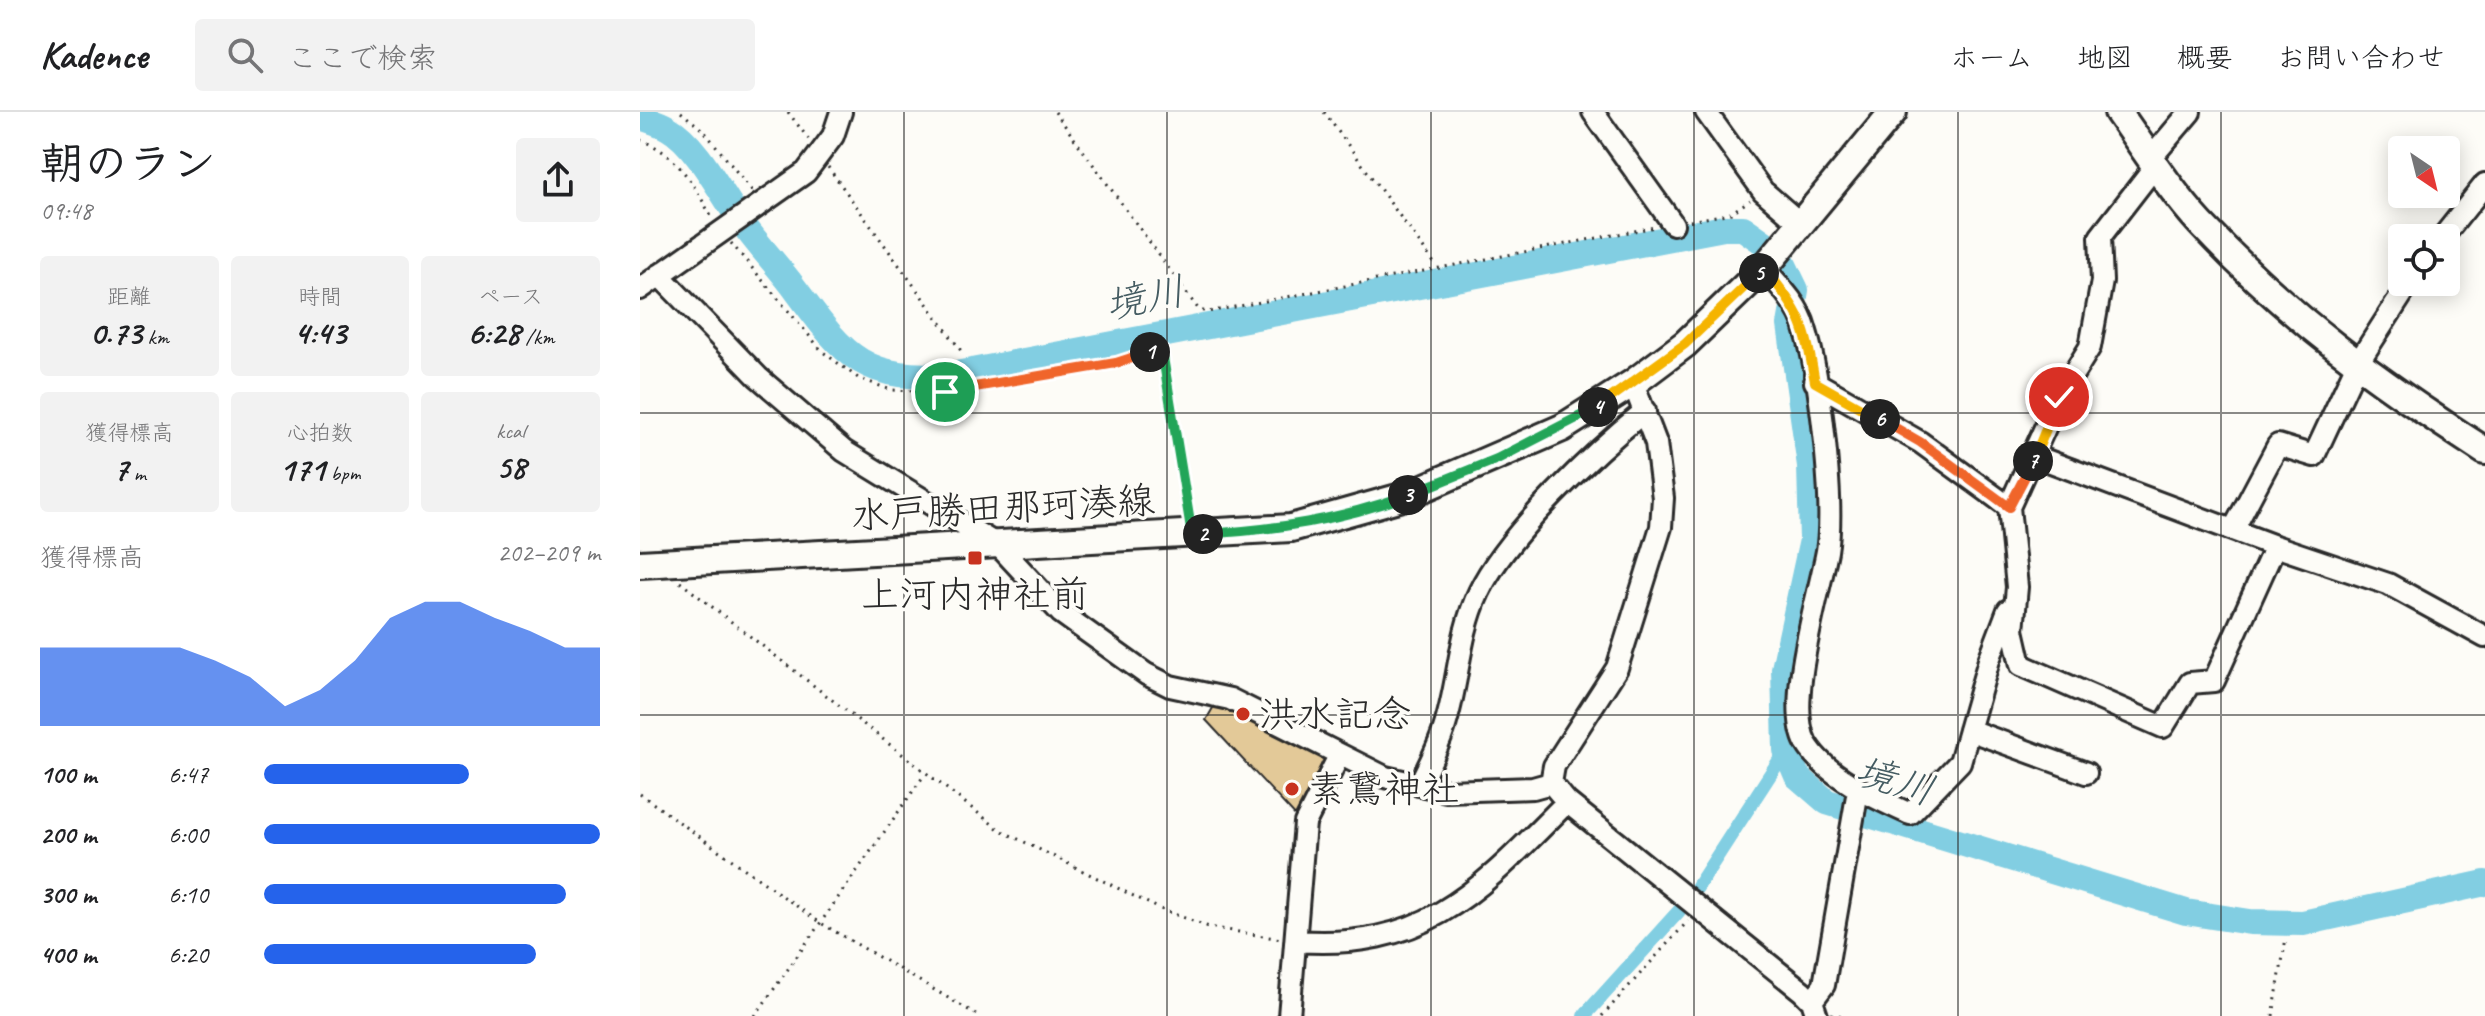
<!DOCTYPE html>
<html lang="ja">
<head>
<meta charset="utf-8">
<style>
  body { margin:0; font-family:Caveat,"Klee One",sans-serif; background:#f2f2f2; color:#202124; height:100vh; display:flex; flex-direction:column; font-size:30px; white-space:nowrap }
  * { box-sizing:border-box; margin:0 }
  p { font-size:26px; color:#757577 }
  .icon { flex:none; width:44px; height:44px; fill:none; stroke:currentColor; stroke-width:2; stroke-linecap:round; stroke-linejoin:round }
  .map { position:relative; flex:1; overflow:hidden }
  .drawer { display:flex; flex-direction:column; background:#fff; width:640px }
  .drawer>* { flex:none }
  .needle { width:52px; rotate:145deg }
  .controls { position:absolute; left:1748px; top:24px; display:grid; gap:16px }
  .controls a { display:grid; place-items:center; width:72px; height:72px; border-radius:8px; background:#fff; box-shadow:0 4px 20px #0003; font-size:40px }
  .pin { position:absolute; display:grid; place-items:center; width:68px; height:68px; color:#fff; margin:-34px; border:4px solid #fff; border-radius:50%; box-shadow:0 2px 8px #0007 }
  .km { position:absolute; width:40px; height:40px; margin:-20px; border-radius:50%; background:#222; color:#fff; font-size:22px; line-height:40px; text-align:center }
  .round { display:grid; place-items:center; flex:none; width:84px; height:84px; border-radius:8px; background:#f2f2f2 }
  .headline { display:flex; align-items:center; justify-content:space-between; height:136px; padding:0 40px }
  h1 { font-size:44px; font-weight:800; line-height:60px }
  .metrics { display:grid; grid-template-columns:repeat(3,1fr); gap:12px; height:136px; padding:8px 40px }
  .metrics div { display:grid; align-content:center; border-radius:8px; background:#f2f2f2; text-align:center }
  .metrics b { font-size:34px; font-weight:800 }
  .metrics small { font-size:22px; font-weight:400 }
  .metrics p { font-size:22px }
  .chart { height:224px; padding:16px 40px }
  .chart p { display:flex; justify-content:space-between }
  .chart svg { width:100%; height:144px; margin-top:8px; fill:#2563eb; opacity:.7 }
  ul { padding:0 40px; list-style:none; font-size:26px }
  li { display:grid; grid-template-columns:128px 96px 1fr; align-items:center; height:60px }
  li i { height:20px; border-radius:10px; background:#2563eb }
  header { display:flex; align-items:center; gap:48px; box-sizing:border-box; height:112px; padding:0 40px; background:#fff; border-bottom:2px solid #e0e0e0 }
  header strong { font-size:38px }
  nav { display:flex; gap:44px; margin-inline-start:auto; font-size:28px }
  .search { width:560px; height:72px; background:#f2f2f2; display:flex; align-items:center; gap:20px; box-sizing:border-box; padding:0 28px; border-radius:8px; color:#757577; font-size:30px }
  main { display:flex; flex:1; min-height:0 }
  .map>svg:first-child { display:block }
  .lines { fill:none; stroke-linecap:round; stroke-linejoin:round }
  .canal { stroke:#82cee2; stroke-width:14 }
  .river { stroke:#82cee2; stroke-width:26 }
  .building { fill:#e3c998; stroke:#2b2b2b; stroke-width:2 }
  .minor-casing { stroke:#2b2b2b; stroke-width:26 }
  .major-casing { stroke:#2b2b2b; stroke-width:32 }
  .path { stroke:#2b2b2b; stroke-width:3; stroke-dasharray:2 6; stroke-linecap:butt }
  .minor { stroke:#fdfcf7; stroke-width:20 }
  .major { stroke:#fdfcf7; stroke-width:26 }
  .split-1-casing { stroke:#fff; stroke-width:16 }
  .split-2-casing { stroke:#fff; stroke-width:16 }
  .split-3-casing { stroke:#fff; stroke-width:16 }
  .split-4-casing { stroke:#fff; stroke-width:16 }
  .split-5-casing { stroke:#fff; stroke-width:16 }
  .split-6-casing { stroke:#fff; stroke-width:16 }
  .split-7-casing { stroke:#fff; stroke-width:16 }
  .split-8-casing { stroke:#fff; stroke-width:16 }
  .split-1 { stroke:#f0652b; stroke-width:10 }
  .split-2 { stroke:#22a559; stroke-width:10 }
  .split-3 { stroke:#22a559; stroke-width:10 }
  .split-4 { stroke:#22a559; stroke-width:10 }
  .split-5 { stroke:#f5b400; stroke-width:10 }
  .split-6 { stroke:#f5b400; stroke-width:10 }
  .split-7 { stroke:#f0652b; stroke-width:10 }
  .split-8 { stroke:#f5b400; stroke-width:10 }
  .grid { fill:none; stroke:#2b2b2b; stroke-width:2; stroke-opacity:0.55 }
  .poi-dot { fill:#c8321e; stroke:#fdfcf7; stroke-width:3 }
  .labels { text-anchor:middle; dominant-baseline:central; stroke-width:7; stroke-linejoin:round; paint-order:stroke }
  .street-label { font-size:38px; fill:#2b2b2b; stroke:#fdfcf7 }
  .poi-label { font-size:38px; fill:#2b2b2b; stroke:#fdfcf7; text-anchor:start }
  .water-label { font-size:40px; font-style:italic; fill:#455c62; stroke:#fdfcf7 }
</style>
</head>
<body>
<header>
<strong>Kadence</strong>
<div class="search"><svg class="icon" aria-label="search" viewBox="0 0 24 24"><circle cx="10" cy="10" r="6"/><path d="M15 15l6 6"/></svg>ここで検索</div>
<nav><a>ホーム</a><a>地図</a><a>概要</a><a>お問い合わせ</a></nav>
</header>
<main>
<section class="drawer">
<div class="headline"><div><h1>朝のラン</h1><p>09:48</p></div><a class="round"><svg class="icon" aria-label="share" viewBox="0 0 24 24"><path d="M12 15V3M7 8l5-5 5 5M5 13v7h14v-7"/></svg></a></div>
<div class="metrics">
<div><p>距離</p><b>0.73<small> km</small></b></div>
<div><p>時間</p><b>4:43</b></div>
<div><p>ペース</p><b>6:28<small> /km</small></b></div>
</div>
<div class="metrics">
<div><p>獲得標高</p><b>7<small> m</small></b></div>
<div><p>心拍数</p><b>171<small> bpm</small></b></div>
<div><p>kcal</p><b>58</b></div>
</div>
<div class="chart"><p><span>獲得標高</span>202–209 m</p>
<svg viewBox="0 0 160 44" preserveAspectRatio="none"><path d="M0 44V20L10 20L20 20L30 20L40 20L50 24L60 29L70 38L80 33L90 24L100 11L110 6L120 6L130 11L140 15L150 20L160 20V44z"/></svg>
</div>
<ul>
<li><b>100 m</b>6:47<i style="width:61%"></i></li>
<li><b>200 m</b>6:00<i style="width:100%"></i></li>
<li><b>300 m</b>6:10<i style="width:90%"></i></li>
<li><b>400 m</b>6:20<i style="width:81%"></i></li>
</ul>
</section>
<div class="map">
<svg width="1845" height="904" viewBox="0 0 1845 904">
  <rect width="100%" height="100%" fill="#fdfcf7"/>
  <filter id="ink" filterUnits="userSpaceOnUse"><feTurbulence type="fractalNoise" baseFrequency=".0125" numOctaves="2"/><feDisplacementMap in="SourceGraphic" scale="16" xChannelSelector="R" yChannelSelector="G"/><feConvolveMatrix kernelMatrix="1 2 1 2 8 2 1 2 1" color-interpolation-filters="sRGB"/></filter>
  <g filter="url(#ink)">
    <g class="lines">
      <path class="canal" d="M1056 777 1146 638
        M944 904 1039 799"/>
      <path class="river" d="M0 5C9 8 20 11 28 16 55 31 79 77 96 102 113 128 134 149 153 174 205 244 222 271 316 262L1084 116H1103L1130 135
        M1143 151 1156 178 1150 213 1170 354 1172 428 1144 557 1146 638 1157 664 1187 690 1546 800 1610 810 1663 811 1845 771"/>
    </g>
    <path class="building" d="M577 589 689 646 659 708 566 608Z"/>
    <g class="lines">
      <g class="minor-casing">
        <path id="minor" d="M953 0 1033 112
          M1066 0 1123 79 1161 112
          M1511 46 1550 0
          M1515 54 1460 125 1462 169 1450 235 1419 285 1369 395 1377 475 1373 518 1381 553 1523 615 1550 571 1574 569 1635 434
          M1802 126 1845 72
          M1124 156C1139 173 1159 193 1165 216 1180 264 1195 391 1187 439 1179 483 1145 592 1166 631 1185 664 1237 687 1270 702L1320 650 1349 548 1368 498
          M19 163 118 265 204 339 359 434 421 501 506 562 530 574 590 587 745 665 807 679 893 676 911 671
          M0 177 166 60 193 24 201 0
          M1175 270 1280 330 1369 395
          M993 271 1016 331 1023 386 1021 415 977 556 914 654 911 671 927 690 1162 879 1172 889 1177 904
          M1395 344 1635 434 1748 472 1845 525
          M1593 418 1638 333 1674 344 1716 254 1770 170
          M1329 618 1446 661
          M779 673C788 655 798 636 804 617 819 572 818 524 839 480 866 423 955 339 1005 299
          M656 829C789 839 841 776 927 690
          M1172 889 1184 873 1218 678
          M649 904 665 711 699 644"/>
      </g>
      <g class="major-casing">
        <path id="major" d="M1478 0C1505 38 1530 78 1561 112 1649 206 1738 270 1845 339
          M0 452 651 416 765 384 922 316 993 271 1045 232 1124 156 1253 0"/>
      </g>
      <path class="path" d="M41 0 65 20 112 79
        M148 0 170 29
        M415 0 559 198 568 200 1015 115
        M684 0 797 155
        M0 28C36 40 55 74 72 106
        M188 55 322 240
        M1050 109 1091 101 1110 88
        M91 131 183 240 218 266 251 278 305 280 476 251 522 239 551 403
        M40 470 360 718 520 797 569 815 641 827
        M0 682 179 810 339 904
        M1191 902 1203 904
        M115 904 285 662
        M962 904 1048 809
        M1633 904 1646 826"/>
      <use href="#minor" class="minor"/>
      <use href="#major" class="major"/>
    </g>
  </g>
  <g class="lines" filter="url(#ink)">
    <g class="split-1-casing">
      <path id="split-1" d="M305 280 476 251 510 240"/>
    </g>
    <g class="split-2-casing">
      <path id="split-2" d="M510 240 522 239 552 423 563 422"/>
    </g>
    <g class="split-3-casing">
      <path id="split-3" d="M563 422C635 418 700 408 768 383"/>
    </g>
    <g class="split-4-casing">
      <path id="split-4" d="M768 383 857 347 958 295"/>
    </g>
    <g class="split-5-casing">
      <path id="split-5" d="M958 295 1045 232 1119 161"/>
    </g>
    <g class="split-6-casing">
      <path id="split-6" d="M1119 161 1124 156C1162 201 1165 213 1175 270L1240 307"/>
    </g>
    <g class="split-7-casing">
      <path id="split-7" d="M1240 307 1280 330 1369 395 1393 349"/>
    </g>
    <g class="split-8-casing">
      <path id="split-8" d="M1393 349 1419 285"/>
    </g>
    <use href="#split-1" class="split-1"/>
    <use href="#split-2" class="split-2"/>
    <use href="#split-3" class="split-3"/>
    <use href="#split-4" class="split-4"/>
    <use href="#split-5" class="split-5"/>
    <use href="#split-6" class="split-6"/>
    <use href="#split-7" class="split-7"/>
    <use href="#split-8" class="split-8"/>
  </g>
  <path class="grid" d="M264 0V904M527 0V904M791 0V904M1054 0V904M1318 0V904M1581 0V904M0 301H1845M0 603H1845"/>
  <g class="poi-dot">
    <rect x="327" y="438" width="16" height="16" rx="4"/>
    <circle cx="603" cy="602" r="8"/>
    <circle cx="652" cy="677" r="8"/>
  </g>
  <g class="labels">
    <g class="street-label">
      <text transform="translate(363 396) rotate(-3)">水戸勝田那珂湊線</text>
    </g>
    <g class="poi-label">
      <text x="335" y="482" text-anchor="middle">上河内神社前</text>
      <text x="619" y="602">洪水記念</text>
      <text x="668" y="677">素鵞神社</text>
    </g>
    <g class="water-label">
      <text transform="translate(505 186) rotate(-11)">境川</text>
      <text transform="translate(1255 669) rotate(17)">境川</text>
    </g>
  </g>
</svg>
<div class="controls">
<a><svg class="needle" viewBox="-14 -14 28 28"><path d="M0-13l5 13h-10z" fill="#e53935"/><path d="M0 13l5-13h-10z" fill="#757577"/></svg></a>
<a><svg class="icon" aria-label="locate" viewBox="0 0 24 24"><circle cx="12" cy="12" r="6"/><path d="M12 2v4M12 18v4M2 12h4M18 12h4"/></svg></a>
</div>
<div class="pin" style="left:305px;top:280px;background:#1e9e55"><svg class="icon" aria-label="arrive" viewBox="0 0 24 24"><path d="M6 21V4h12l-3 4 3 4H6"/></svg></div>
<div class="pin" style="left:1419px;top:285px;background:#d93025"><svg class="icon" aria-label="check" viewBox="0 0 24 24"><path d="M5 12l5 5 9-10"/></svg></div>
<b class="km" style="left:510px;top:240px">1</b>
<b class="km" style="left:563px;top:422px">2</b>
<b class="km" style="left:768px;top:383px">3</b>
<b class="km" style="left:958px;top:295px">4</b>
<b class="km" style="left:1119px;top:161px">5</b>
<b class="km" style="left:1240px;top:307px">6</b>
<b class="km" style="left:1393px;top:349px">7</b>
</div>
</main>
</body>
</html>
